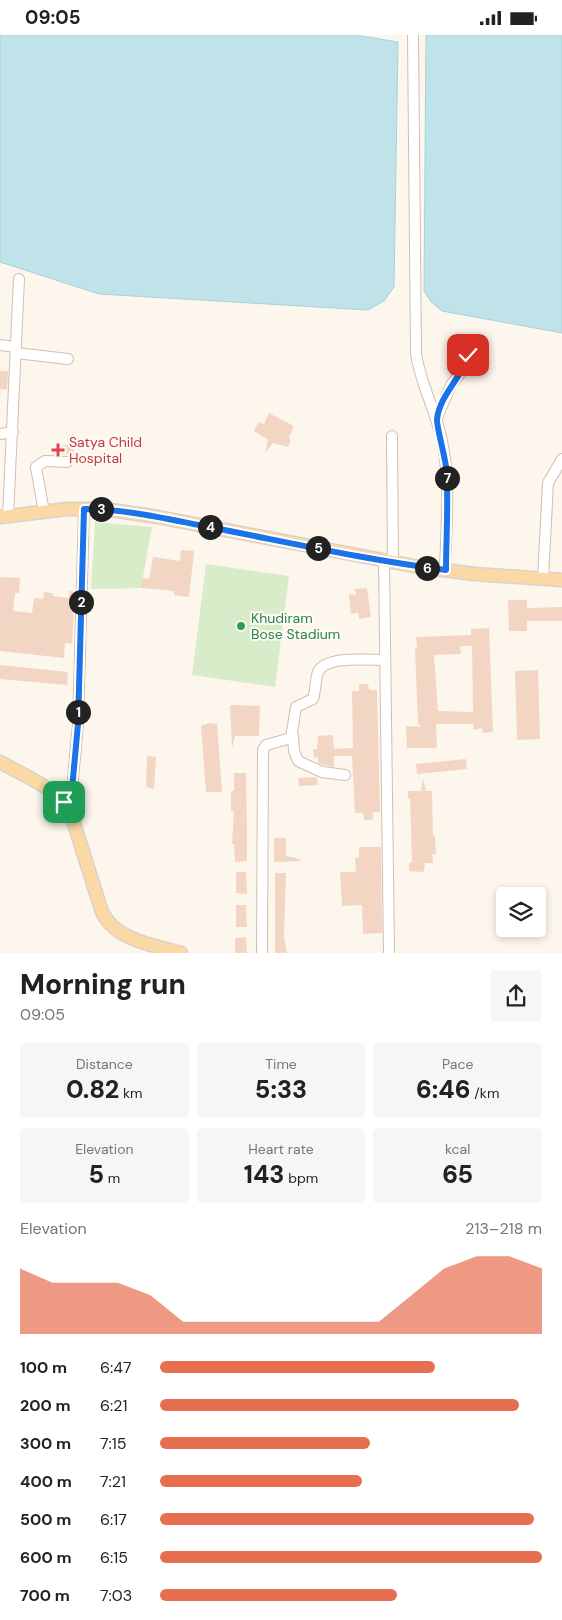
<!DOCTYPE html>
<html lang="en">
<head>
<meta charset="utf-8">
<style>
  body { margin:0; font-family:"DM Sans",sans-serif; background:#f6f6f6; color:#222; height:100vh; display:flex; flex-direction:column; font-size:19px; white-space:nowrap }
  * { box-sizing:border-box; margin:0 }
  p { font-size:16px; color:#767676 }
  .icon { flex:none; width:28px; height:28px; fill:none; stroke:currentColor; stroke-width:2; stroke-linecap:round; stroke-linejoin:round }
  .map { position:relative; height:918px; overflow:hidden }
  .panel { display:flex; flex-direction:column; background:#fff; flex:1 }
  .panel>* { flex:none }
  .buttons { position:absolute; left:496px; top:852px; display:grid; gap:10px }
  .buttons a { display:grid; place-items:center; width:50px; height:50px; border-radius:5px; background:#fff; box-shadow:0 2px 8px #0003; font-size:25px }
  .pin { position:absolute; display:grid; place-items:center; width:42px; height:42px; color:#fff; margin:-21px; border-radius:10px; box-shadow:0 2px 8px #0006 }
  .km { position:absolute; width:25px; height:25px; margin:-12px; border-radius:50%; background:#222; color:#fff; font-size:14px; line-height:25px; text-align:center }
  .round { display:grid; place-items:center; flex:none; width:52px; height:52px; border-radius:5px; background:#f6f6f6 }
  .overview { display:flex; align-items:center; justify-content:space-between; height:85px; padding:0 20px }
  h1 { font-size:28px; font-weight:800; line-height:38px }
  .figures { display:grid; grid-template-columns:repeat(3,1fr); gap:8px; height:85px; padding:5px 20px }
  .figures div { display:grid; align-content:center; border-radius:5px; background:#f6f6f6; text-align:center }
  .figures b { font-size:25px; font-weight:800 }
  .figures small { font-size:14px; font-weight:400 }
  .figures p { font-size:14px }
  .chart { height:140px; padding:10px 20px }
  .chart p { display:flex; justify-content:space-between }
  .chart svg { width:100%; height:90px; margin-top:5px; fill:#e76f51; opacity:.7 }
  ul { padding:0 20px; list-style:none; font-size:16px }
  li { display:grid; grid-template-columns:80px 60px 1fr; align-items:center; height:38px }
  li i { height:12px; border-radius:6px; background:#e76f51 }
  .status { display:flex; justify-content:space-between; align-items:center; height:35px; padding:0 25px; background:#fff; direction:ltr }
  .status svg { height:14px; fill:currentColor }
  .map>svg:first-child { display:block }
  .green { fill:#d8ecc9 }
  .water { fill:#bfe3e8; stroke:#a5d3da }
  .building { fill:#f3d5c3; fill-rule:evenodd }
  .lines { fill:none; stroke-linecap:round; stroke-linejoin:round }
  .minor-casing { stroke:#d1beb0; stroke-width:12 }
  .major-casing { stroke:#dad1cd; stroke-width:15 }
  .minor { stroke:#fff; stroke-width:10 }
  .major { stroke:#fbd9a5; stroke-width:12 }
  .route-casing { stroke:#fff; stroke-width:10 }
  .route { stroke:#1a73e8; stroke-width:6 }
  .health-dot { fill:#e0444e; stroke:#fffaf3; stroke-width:2 }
  .leisure-dot { fill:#2e9e5b; stroke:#fffaf3; stroke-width:2 }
  .labels { text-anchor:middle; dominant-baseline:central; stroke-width:4; stroke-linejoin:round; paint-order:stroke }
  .health-label { font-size:14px; fill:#be3a42; stroke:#fffaf3; text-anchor:start }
  .leisure-label { font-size:14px; fill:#27864d; stroke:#fffaf3; text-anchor:start }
</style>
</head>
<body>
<div class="status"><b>09:05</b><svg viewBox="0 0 49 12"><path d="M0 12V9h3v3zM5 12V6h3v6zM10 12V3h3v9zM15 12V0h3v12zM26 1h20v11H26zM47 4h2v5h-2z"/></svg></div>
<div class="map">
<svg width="562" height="918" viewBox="0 0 562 918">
  <rect width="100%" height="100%" fill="#fdf6ec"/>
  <path class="green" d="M95 487 152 492 141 553 91 554Z
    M206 529 289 541 275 652 192 640Z"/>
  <path class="water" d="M0 0H356L398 7 394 252 384 266 368 275 99 259 0 227Z
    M426 0H562V298L442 276 431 267 424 256Z"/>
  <path class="building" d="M0 336H8L7 355 0 354Z
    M269 378 294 391 289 403 291 405 288 412 273 408 265 418 268 405 254 396 259 387 264 389Z
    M73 409 74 419H53L52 412Z
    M181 515 194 516 189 562 174 560V556L141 553 142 543 149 544 153 522 180 526Z
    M0 542 20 543 19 558H15L13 576 32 578 34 563 43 564 44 557 53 558V561L69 563V556L75 557 72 609 65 608 64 623 0 616Z
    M367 553 371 582 359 584 358 578 351 579 349 559 356 560 355 554Z
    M508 565H527V573L562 572V586H527V596H509Z
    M489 593 493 697 483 698 482 693 474 695 473 689H439L436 690 437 713H407L406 691 421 692 418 687 415 613H417L416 602 471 600V594ZM460 611H472L473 677 438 676 434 620 461 619Z
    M0 630 68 637 67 650 0 644Z
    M538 635 540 704 517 705 515 636Z
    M359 649H368L369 655H377L380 777H373V785H364L363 778H355L352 721H334V732L324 730 318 728V722L314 723 313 714H317L318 701 333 700 334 714 353 713 352 656H359Z
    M230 670 260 671 259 701H235L232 713Z
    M209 688 217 689 222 757H206L201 691Z
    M147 721 156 722 154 754 146 752Z
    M466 724 467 734 417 739 416 729Z
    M234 738H246L247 797V826L235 827 234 809H232L234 776 231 777V756H234Z
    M298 743 317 742 318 750 299 751Z
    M423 744 426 756H432L433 800 435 801 436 819H432L433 828H425L424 837 409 836V828L412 827 410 764H408V756H421Z
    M274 803H286V821L300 824V826L274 827Z
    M359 812H381L382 898 363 899 362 870 342 871 340 837H356L355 823 359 822Z
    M236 837H246L247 859 236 858Z
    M275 838H286L284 902 287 918H275Z
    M236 870H246L247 892H236Z
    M246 902 247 918H235V903Z"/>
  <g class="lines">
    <g class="minor-casing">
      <path id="minor" d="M413 0 416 318C420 349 436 375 442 406 451 448 446 493 445 535
        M0 310 16 312
        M16 318 68 324
        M436 385 451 350 465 332 469 308
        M0 399 13 397
        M392 401 393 528
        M44 477 36 432 45 426 67 427
        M8 481 19 244
        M384 526 389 918
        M543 544 548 448 562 424
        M293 700 294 716 298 726 322 737 345 740
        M70 776 78 689 84 474
        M262 918 263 715 266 710 291 703 296 672 313 664C316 655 315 645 318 637 326 620 370 625 385 625"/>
    </g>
    <g class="major-casing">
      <path id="major" d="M0 482 67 474H104L158 482 419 532 475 539 562 545
        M0 727C25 741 54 752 70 776L102 877C116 906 154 910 181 918"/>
    </g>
    <use href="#minor" class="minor"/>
    <use href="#major" class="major"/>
  </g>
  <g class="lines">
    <g class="route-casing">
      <path id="route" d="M64 767 70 776 78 689 84 474C126 474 167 484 209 492 287 507 366 525 446 535 446 501 449 466 446 432 445 422 436 389 437 384 440 359 463 342 468 320"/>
    </g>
    <use href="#route" class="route"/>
  </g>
  <path class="health-dot" d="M55.5 407.5h5v5h5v5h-5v5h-5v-5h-5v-5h5z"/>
  <circle class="leisure-dot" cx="241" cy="591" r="5"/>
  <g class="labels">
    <g class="health-label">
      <text x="69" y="407">Satya Child<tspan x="69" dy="16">Hospital</tspan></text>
    </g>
    <g class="leisure-label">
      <text x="251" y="583">Khudiram<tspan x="251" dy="16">Bose Stadium</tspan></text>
    </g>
  </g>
</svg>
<div class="buttons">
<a><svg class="icon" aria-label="layers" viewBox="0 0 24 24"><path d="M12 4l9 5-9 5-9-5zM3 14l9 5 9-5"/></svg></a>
</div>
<div class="pin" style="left:64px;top:767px;background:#1e9e55"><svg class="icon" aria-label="arrive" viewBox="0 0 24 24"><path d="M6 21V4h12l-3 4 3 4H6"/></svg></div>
<div class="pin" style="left:468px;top:320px;background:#d93025"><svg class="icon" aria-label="check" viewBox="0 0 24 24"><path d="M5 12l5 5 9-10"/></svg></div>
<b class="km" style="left:78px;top:677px">1</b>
<b class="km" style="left:81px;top:567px">2</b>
<b class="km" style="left:101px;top:474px">3</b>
<b class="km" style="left:210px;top:492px">4</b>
<b class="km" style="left:318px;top:513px">5</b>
<b class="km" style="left:427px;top:533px">6</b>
<b class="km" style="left:447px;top:443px">7</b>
</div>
<section class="panel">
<div class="overview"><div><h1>Morning run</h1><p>09:05</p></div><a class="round"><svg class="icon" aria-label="share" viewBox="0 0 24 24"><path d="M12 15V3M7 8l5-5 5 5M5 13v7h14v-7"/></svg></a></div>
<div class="figures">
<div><p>Distance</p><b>0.82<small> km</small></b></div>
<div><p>Time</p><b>5:33</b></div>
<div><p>Pace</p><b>6:46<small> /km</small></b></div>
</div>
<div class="figures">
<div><p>Elevation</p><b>5<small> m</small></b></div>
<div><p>Heart rate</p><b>143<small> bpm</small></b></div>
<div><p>kcal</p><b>65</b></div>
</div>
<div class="chart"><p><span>Elevation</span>213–218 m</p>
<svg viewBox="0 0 160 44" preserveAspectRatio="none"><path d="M0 44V12L10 19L20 19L30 19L40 25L50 38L60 38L70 38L80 38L90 38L100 38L110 38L120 25L130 12L140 6L150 6L160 12V44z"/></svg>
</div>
<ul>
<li><b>100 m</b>6:47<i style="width:72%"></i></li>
<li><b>200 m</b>6:21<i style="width:94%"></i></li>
<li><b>300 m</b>7:15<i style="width:55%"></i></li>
<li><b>400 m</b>7:21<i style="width:53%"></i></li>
<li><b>500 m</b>6:17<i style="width:98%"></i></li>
<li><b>600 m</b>6:15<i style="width:100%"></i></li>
<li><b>700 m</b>7:03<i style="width:62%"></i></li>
</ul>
</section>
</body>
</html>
